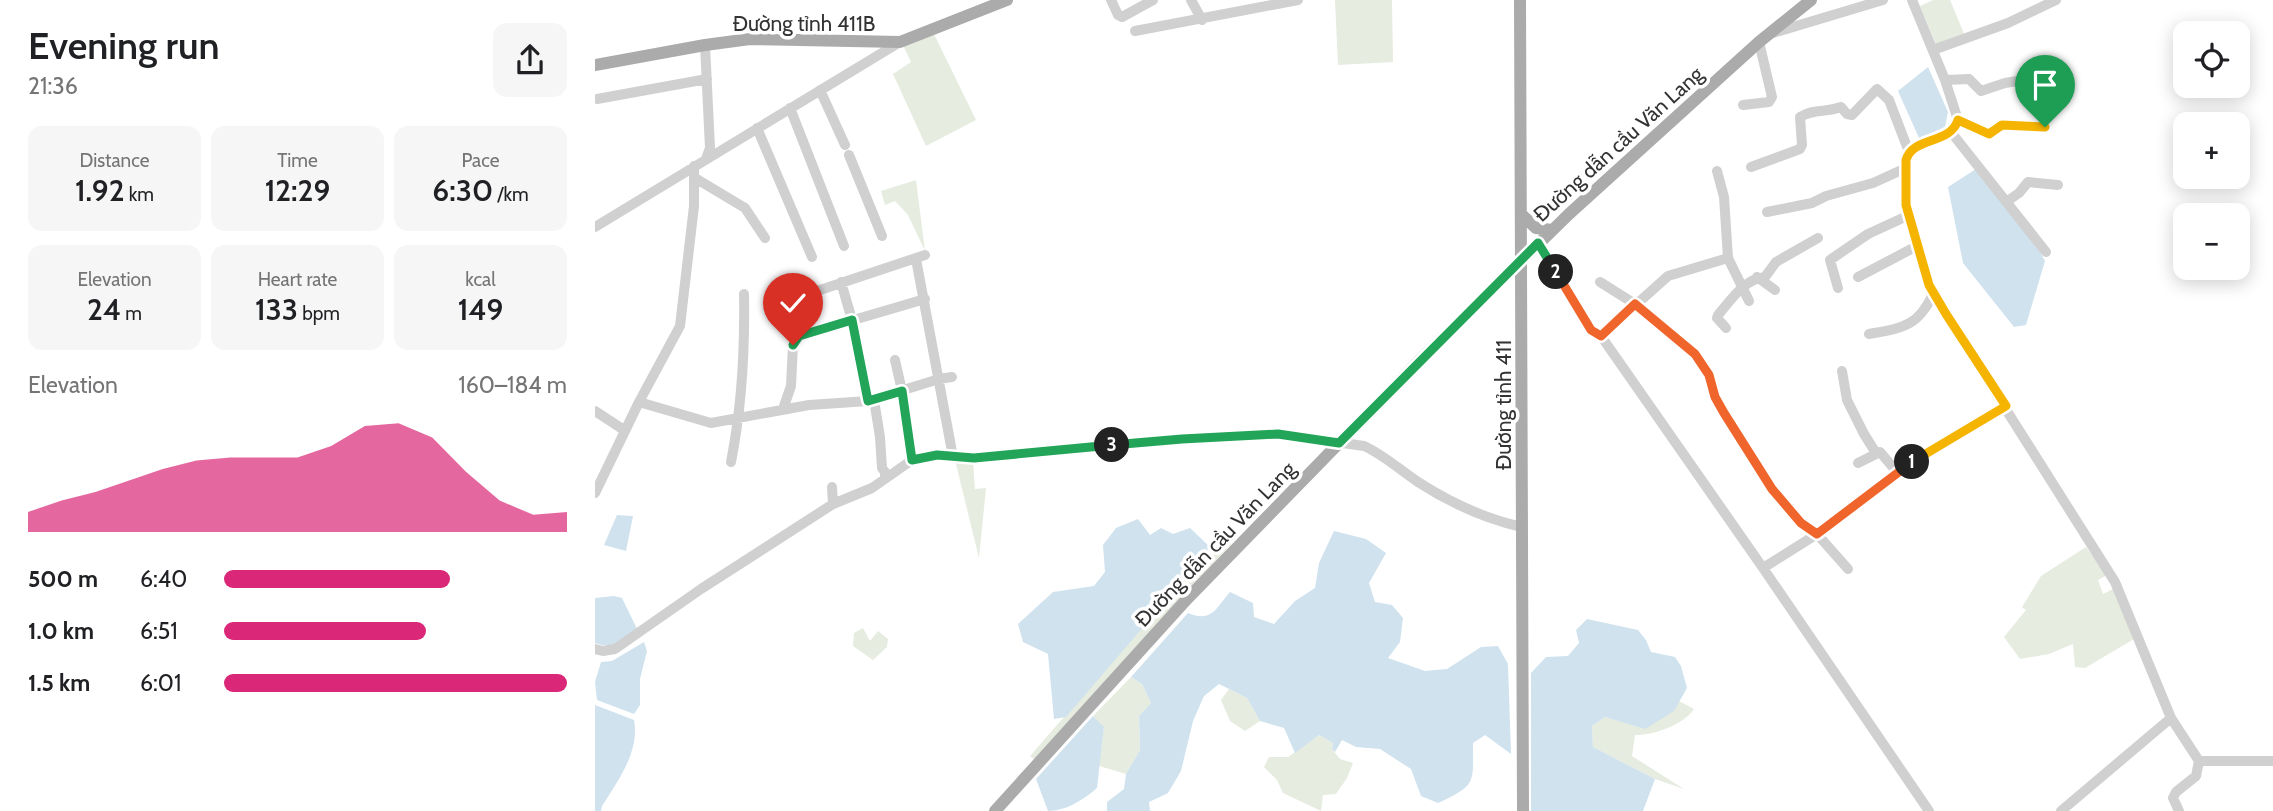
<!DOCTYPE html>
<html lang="en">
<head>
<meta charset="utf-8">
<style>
  body { margin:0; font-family:Cabin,sans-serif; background:#f6f6f6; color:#202124; height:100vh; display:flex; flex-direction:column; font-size:26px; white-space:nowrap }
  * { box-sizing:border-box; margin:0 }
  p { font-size:23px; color:#757577 }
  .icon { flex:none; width:38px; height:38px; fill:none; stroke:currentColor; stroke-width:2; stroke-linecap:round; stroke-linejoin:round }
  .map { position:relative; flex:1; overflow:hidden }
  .details { display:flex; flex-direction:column; background:#fff; width:595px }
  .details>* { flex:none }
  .tools { position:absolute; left:1578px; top:21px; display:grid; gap:14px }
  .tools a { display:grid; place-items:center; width:77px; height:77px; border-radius:14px; background:#fff; box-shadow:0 4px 18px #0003; font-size:35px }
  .pin { position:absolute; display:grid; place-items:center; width:60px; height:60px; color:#fff; margin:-72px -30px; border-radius:50% 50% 50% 0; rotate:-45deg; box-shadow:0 0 7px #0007 }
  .pin .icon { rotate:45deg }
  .km { position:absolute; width:35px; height:35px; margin:-18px; border-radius:50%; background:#222; color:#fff; font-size:19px; line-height:35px; text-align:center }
  .round { display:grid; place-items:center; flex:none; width:74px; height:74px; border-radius:14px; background:#f6f6f6 }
  .summary { display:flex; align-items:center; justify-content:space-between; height:119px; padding:0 28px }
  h1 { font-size:38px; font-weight:600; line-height:52px }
  .figures { display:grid; grid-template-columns:repeat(3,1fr); gap:10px; height:119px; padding:7px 28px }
  .figures div { display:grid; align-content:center; border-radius:14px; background:#f6f6f6; text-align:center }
  .figures b { font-size:30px; font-weight:600 }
  .figures small { font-size:19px; font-weight:400 }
  .figures p { font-size:19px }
  .chart { height:196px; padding:14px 28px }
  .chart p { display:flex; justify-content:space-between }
  .chart svg { width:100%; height:126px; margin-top:7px; fill:#db2777; opacity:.7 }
  ul { padding:0 28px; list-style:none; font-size:23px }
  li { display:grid; grid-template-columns:112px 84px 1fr; align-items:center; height:52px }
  li i { height:18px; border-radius:9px; background:#db2777 }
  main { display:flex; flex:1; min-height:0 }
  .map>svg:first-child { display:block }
  .green { fill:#e6ecdf }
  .water { fill:#cfe2ee }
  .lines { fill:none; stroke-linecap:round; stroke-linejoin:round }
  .minor { stroke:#d0d0d0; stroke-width:10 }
  .major { stroke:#ababab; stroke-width:12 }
  .split-1-casing { stroke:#fff; stroke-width:14 }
  .split-2-casing { stroke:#fff; stroke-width:14 }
  .split-3-casing { stroke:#fff; stroke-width:14 }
  .split-4-casing { stroke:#fff; stroke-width:14 }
  .split-1 { stroke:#f5b400; stroke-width:9 }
  .split-2 { stroke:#f0652b; stroke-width:9 }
  .split-3 { stroke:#22a559; stroke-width:9 }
  .split-4 { stroke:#22a559; stroke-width:9 }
  .labels { text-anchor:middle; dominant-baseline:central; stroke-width:7; stroke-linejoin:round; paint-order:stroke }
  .street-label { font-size:21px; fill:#333; stroke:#fff }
</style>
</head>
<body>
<main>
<section class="details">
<div class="summary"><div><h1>Evening run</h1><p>21:36</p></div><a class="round"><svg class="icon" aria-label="share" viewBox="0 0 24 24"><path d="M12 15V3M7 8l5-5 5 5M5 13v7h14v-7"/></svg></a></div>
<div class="figures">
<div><p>Distance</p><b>1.92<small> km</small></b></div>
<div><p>Time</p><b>12:29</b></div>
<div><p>Pace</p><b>6:30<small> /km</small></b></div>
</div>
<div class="figures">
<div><p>Elevation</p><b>24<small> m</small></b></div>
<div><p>Heart rate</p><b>133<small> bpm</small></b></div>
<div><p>kcal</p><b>149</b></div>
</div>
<div class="chart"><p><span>Elevation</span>160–184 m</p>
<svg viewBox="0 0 160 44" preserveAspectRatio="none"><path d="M0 44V37L10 33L20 30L30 26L40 22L50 19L60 18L70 18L80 18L90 14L100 7L110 6L120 11L130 23L140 33L150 38L160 37V44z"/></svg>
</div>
<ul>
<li><b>500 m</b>6:40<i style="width:66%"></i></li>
<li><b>1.0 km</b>6:51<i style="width:59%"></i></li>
<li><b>1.5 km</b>6:01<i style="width:100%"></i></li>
</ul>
</section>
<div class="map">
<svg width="1678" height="811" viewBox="0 0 1678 811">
  <rect width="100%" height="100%" fill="#fff"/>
  <path class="green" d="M740 0H797L798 62 743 65Z
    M1338 0H1355L1370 36 1346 46 1341 44 1325 6Z
    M338 32 381 120 331 146 298 74 316 62 308 45Z
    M321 180 330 251 313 215 300 201 290 205 286 191Z
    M360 460 378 461 380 489 391 488 384 558Z
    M631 536 636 544 440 760 435 756 616 548Z
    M1491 547 1512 575 1503 580 1508 594 1518 589 1539 639 1490 668 1480 667 1478 644 1454 654 1425 659 1409 637 1431 610 1427 607 1446 576Z
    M268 628 275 641 283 631 293 639 292 647 278 660 258 646 259 633Z
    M536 677 547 684 556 703 544 716 545 750 531 774 504 766 509 728 498 716Z
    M634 689 652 698 665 721 650 731 635 721 626 700Z
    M1084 701 1099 709C1088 725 1060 735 1040 735L1037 756 1089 789 1060 779 998 747 997 726 1010 717 1050 728 1078 711Z
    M724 735 738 743 737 749 745 759 758 763 752 778 741 794 728 795 726 811 688 793 682 780 669 767 674 757H693Z"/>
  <path class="water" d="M1333 67 1353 112 1350 127 1324 138 1303 91Z
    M1381 169 1445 252 1450 261 1431 325 1419 327 1368 263 1353 187Z
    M22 515 38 516 31 551 9 545Z
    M543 519 555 535 566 528 578 534 595 528 616 548 471 717 459 719 453 654 428 642 423 624 458 592 499 586 510 572 508 545 521 528Z
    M739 531 771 539 791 553 774 583 780 602 797 605 808 618 805 642 793 658 830 671 852 669 886 647 903 646 913 664 916 754 890 735 878 743C878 783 882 785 843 803L826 796 816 769 785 749 761 747 747 740 740 752 737 749 738 743 724 735 700 753 689 728 665 721 652 698 624 684 609 696 598 721 586 771 573 793 554 802 555 811H512V802L529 789 531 774 545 750 544 716 556 703 547 684 536 677 593 613C617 623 621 608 635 592L658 603 659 617 679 624 700 601 720 588 724 563Z
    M19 596 27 598 43 631C28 642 19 650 0 643V598Z
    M992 619 1043 630 1051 640 1056 652 1080 657 1086 666 1092 688 1079 711 1050 729 1010 717 997 726 998 747 1060 779 1048 811H936V673L951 657 973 656 984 643 981 630Z
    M49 642 52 651 45 679V705L39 714 2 700 0 682 6 662 17 661Z
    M0 705 39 720C45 751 23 781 7 806L6 811H0Z
    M498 716 509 727 502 788C488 800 471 811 453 811L441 779Z"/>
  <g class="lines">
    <path class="minor" d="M516 0 523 15 527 17 558 0
      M596 0 607 20
      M1317 0 1350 80 1363 120C1355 145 1318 136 1311 160V205L1338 294 1520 582 1576 718 1604 761 1601 776 1581 792 1578 798 1584 811
      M540 31 703 0
      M1178 33 1288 0
      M110 45 115 148 111 159
      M1338 50 1413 23 1461 0
      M1350 80 1374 79 1386 91 1410 83 1434 79
      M225 90 250 145
      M2 99 112 79
      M1148 105 1174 102 1177 97 1164 42
      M195 108 249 246
      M1363 120 1394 134 1407 125 1450 127
      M162 128 217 257
      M1356 132 1451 252
      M254 155 287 236
      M1156 167 1205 149 1207 145 1205 117C1220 108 1230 113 1246 107L1252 114 1257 115 1282 89 1294 100 1314 152
      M100 178 150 208 170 238
      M1411 202 1424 193 1433 182 1463 185
      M1172 212 1217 203 1231 196 1278 183 1311 168
      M0 227 305 42
      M943 243 996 330 1006 336 1168 568 1334 811
      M1133 258 1154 301
      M321 259 358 457
      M1162 277 1180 290
      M1263 277 1322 246
      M246 282 257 320 273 401
      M1005 282 1040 304 1100 354 1114 375 1120 397 1129 413 1176 489 1206 523 1222 534 1253 569
      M1243 288 1235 260 1273 234 1310 217 1313 212
      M1131 328 1122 318 1123 315C1136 300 1149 279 1170 277L1181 262 1223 238
      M1274 334C1307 328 1323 327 1338 294
      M204 336 195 305 198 299 330 255
      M1006 336 1073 276 1133 258 1129 197 1122 171
      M300 360 307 391 317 460
      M1247 371 1252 400 1269 434 1281 453
      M279 400 285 437 287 468 290 472V479
      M44 402 116 423 214 405 273 401 344 379 357 377
      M188 409 196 386 198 345 204 336 330 299
      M0 411 29 430
      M136 462C147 406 150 350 149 294
      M1263 463 1285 452 1302 472
      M237 487 238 504
      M0 493 44 402 85 326 99 206V166
      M1168 568 1222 534 1327 454 1411 406
      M0 649 8 651 20 649 106 589 238 504 277 488 317 460 342 455 379 458 587 439 683 434 769 446C789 455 805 470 823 482 854 502 891 519 927 527
      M1604 761H1678
      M1466 811 1576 718"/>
    <path class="major" d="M925 0 928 811
      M0 65 110 45 155 39 305 42 412 0
      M927 215 941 228 957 230
      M400 811 592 599 826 359 974 214 1164 42 1216 0"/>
  </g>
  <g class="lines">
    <g class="split-1-casing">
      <path id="split-1" d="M1317 462 1411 406 1351 314 1334 285 1311 205V160C1318 136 1355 145 1363 120L1394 134 1407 125 1450 127"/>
    </g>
    <g class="split-2-casing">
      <path id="split-2" d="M961 272 996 330 1006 336 1040 304 1100 354 1114 375 1120 397 1129 413 1177 489 1206 523 1222 534 1317 462"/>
    </g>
    <g class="split-3-casing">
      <path id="split-3" d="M517 445 587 439 683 434 744 443 943 243 961 272"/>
    </g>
    <g class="split-4-casing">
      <path id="split-4" d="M198 345 204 336 257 320 273 401 307 391 317 460 342 455 379 458 517 445"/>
    </g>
    <use href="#split-1" class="split-1"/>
    <use href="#split-2" class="split-2"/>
    <use href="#split-3" class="split-3"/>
    <use href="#split-4" class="split-4"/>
  </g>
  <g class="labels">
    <g class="street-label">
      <text x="209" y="23">Đường tỉnh 411B</text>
      <text transform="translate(1023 144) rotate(-42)">Đường dẫn cầu Văn Lang</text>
      <text transform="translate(908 405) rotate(-90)">Đường tỉnh 411</text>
      <text transform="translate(620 544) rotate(-46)">Đường dẫn cầu Văn Lang</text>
    </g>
  </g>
</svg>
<div class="tools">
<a><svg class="icon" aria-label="locate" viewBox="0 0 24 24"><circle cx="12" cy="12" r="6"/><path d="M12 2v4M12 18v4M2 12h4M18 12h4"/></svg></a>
<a>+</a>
<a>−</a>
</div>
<div class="pin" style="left:1450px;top:127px;background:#1e9e55"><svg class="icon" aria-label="arrive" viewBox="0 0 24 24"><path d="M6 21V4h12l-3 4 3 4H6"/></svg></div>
<div class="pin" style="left:198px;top:345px;background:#d93025"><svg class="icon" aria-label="check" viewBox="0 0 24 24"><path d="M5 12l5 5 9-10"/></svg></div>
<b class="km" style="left:1317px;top:462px">1</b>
<b class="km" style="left:961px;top:272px">2</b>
<b class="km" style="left:517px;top:445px">3</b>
</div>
</main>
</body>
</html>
